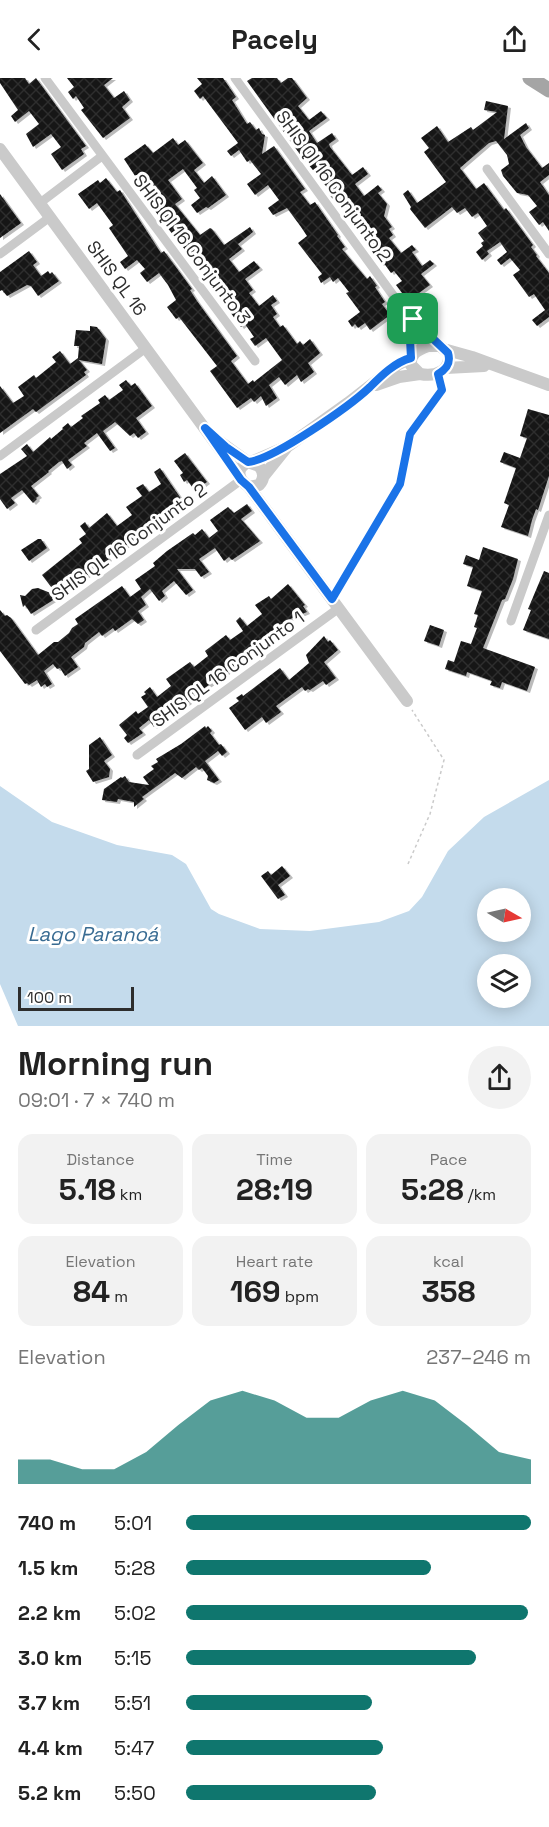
<!DOCTYPE html>
<html lang="en">
<head>
<meta charset="utf-8">
<style>
  body { margin:0; font-family:"Space Grotesk",sans-serif; background:#f2f2f2; color:#222; height:100vh; display:flex; flex-direction:column; font-size:22px; white-space:nowrap }
  * { box-sizing:border-box; margin:0 }
  p { font-size:20px; color:#767676 }
  .icon { flex:none; width:33px; height:33px; fill:none; stroke:currentColor; stroke-width:2; stroke-linecap:round; stroke-linejoin:round }
  .map { position:relative; height:948px; overflow:hidden }
  .side { display:flex; flex-direction:column; background:#fff; flex:1 }
  .side>* { flex:none }
  .needle { width:39px; rotate:99deg }
  .controls { position:absolute; left:477px; top:810px; display:grid; gap:12px }
  .controls a { display:grid; place-items:center; width:54px; height:54px; border-radius:50%; background:#fff; box-shadow:0 3px 15px #0003; font-size:30px }
  .scale { position:absolute; left:18px; bottom:15px; width:116px; box-sizing:border-box; padding-left:6px; border:3px solid #2d2d2d; border-top:0; font-size:16px; line-height:21px; white-space:nowrap; color:#2d2d2d; -webkit-text-stroke:4px #fff; paint-order:stroke }
  .pin { position:absolute; display:grid; place-items:center; width:51px; height:51px; color:#fff; margin:-26px; border-radius:12px; box-shadow:0 3px 9px #0006 }
  .round { display:grid; place-items:center; flex:none; width:63px; height:63px; border-radius:32px; background:#f2f2f2 }
  .overview { display:flex; align-items:center; justify-content:space-between; height:102px; padding:0 18px }
  h1 { font-size:33px; font-weight:800; line-height:45px }
  .figures { display:grid; grid-template-columns:repeat(3,1fr); gap:9px; height:102px; padding:6px 18px }
  .figures div { display:grid; align-content:center; border-radius:15px; background:#f2f2f2; text-align:center }
  .figures b { font-size:30px; font-weight:800 }
  .figures small { font-size:16px; font-weight:400 }
  .figures p { font-size:16px }
  .chart { height:168px; padding:12px 18px }
  .chart p { display:flex; justify-content:space-between }
  .chart svg { width:100%; height:108px; margin-top:6px; fill:#0f766e; opacity:.7 }
  ul { padding:0 18px; list-style:none; font-size:20px }
  li { display:grid; grid-template-columns:96px 72px 1fr; align-items:center; height:45px }
  li i { height:15px; border-radius:8px; background:#0f766e }
  header { display:flex; justify-content:space-between; align-items:center; height:78px; padding:0 18px; background:#fff; font-size:27px; font-weight:800 }
  .map>svg:first-child { display:block }
  .water { fill:#c4dbec; fill-rule:evenodd }
  .building { fill:url(#building-cross-hatch); filter:url(#shadow) }
  .lines { fill:none; stroke-linecap:round; stroke-linejoin:round }
  .path { stroke:#cacaca; stroke-width:1.5; stroke-dasharray:3 3; stroke-linecap:butt }
  .minor { stroke:#cacaca; stroke-width:9 }
  .tertiary { stroke:#cacaca; stroke-width:12 }
  .primary { stroke:#a5a5a5; stroke-width:15 }
  .route-casing { stroke:#fff; stroke-width:12 }
  .route { stroke:#1a73e8; stroke-width:8 }
  .labels { text-anchor:middle; dominant-baseline:central; stroke-width:6; stroke-linejoin:round; paint-order:stroke }
  .street-label { font-size:18px; fill:#2d2d2d; stroke:#fff }
  .water-label { font-size:20px; font-style:italic; fill:#386b92; stroke:#fff }
</style>
</head>
<body>
<header><svg class="icon" aria-label="back" viewBox="0 0 24 24"><path d="M15 5l-7 7 7 7"/></svg>Pacely<svg class="icon" aria-label="share" viewBox="0 0 24 24"><path d="M12 15V3M7 8l5-5 5 5M5 13v7h14v-7"/></svg></header>
<div class="map">
<svg width="549" height="948" viewBox="0 0 549 948">
  <defs>
    <pattern id="building-cross-hatch" width="8" height="8" patternUnits="userSpaceOnUse" patternTransform="scale(1.5)"><rect width="8" height="8" fill="#141414"/><path d="M0 0l8 8M0 8l8-8" fill="none" stroke="#2e2e2e"/></pattern>
    <filter id="shadow"><feDropShadow dx="3" dy="2" stdDeviation="0" flood-color="#0004"/></filter>
  </defs>
  <rect width="100%" height="100%" fill="#fff"/>
  <path class="water" d="M549 702V948H18L0 906V708L52 744 117 767 172 777 186 786 211 831 219 836 260 851 310 853 379 844 409 833 422 819 448 773 484 739ZM488 820H520V854H488ZM488 886H520V920H488Z"/>
  <path class="building" d="M0 0H25L29 6 36 0 86 68 81 71 84 76 62 92 51 76 61 69 51 56 33 69 26 56 39 46 29 33 15 44 11 38 18 32 0 5Z
    M67 0H113L104 7 114 20 124 13 130 22 122 29 130 40 103 60 81 32 84 30 76 18 73 21 68 14 74 9Z
    M197 0H223L236 19 232 22 247 46 250 44 256 52 259 50 262 56 265 57 262 76 274 68 305 111 300 114 310 127 315 124 338 157 337 158 345 169 342 171 367 201 370 198 377 208 375 209 385 224 382 226 390 237 370 252 365 245 358 250 355 246 352 249 348 243 360 234 346 215 349 214 338 200 333 204 330 199 321 205 318 199 322 196 298 165 307 158 301 149 287 130 273 137 268 130 279 122 268 107 255 117 247 106 261 96 250 82 247 84 239 72 231 78 227 73 238 65 203 18 200 21 194 13 202 6Z
    M252 0H277L281 5 288 0H292L307 20 298 28 309 42 321 33 327 40 309 53 317 65 332 55 336 61 329 66 330 69 352 97 363 89 368 96 355 106 364 118 378 107 382 112 378 115 387 126 384 138 392 149 389 151 393 157 389 160 401 175 412 167 416 172 412 174 422 188 430 182 434 186 421 196 430 207 408 223 396 207 402 203 394 193 391 195 383 184 381 186 369 169 371 168 358 149 363 145 354 134 349 138 340 125 338 127 328 115 330 113 299 75 247 3Z
    M486 23 508 28 504 61 526 45 529 50 520 57 526 69 542 90 549 85V97L540 104 549 117V153L543 144 539 147 529 134 537 128 528 117 517 115 503 98 501 92 509 86 507 77 496 63 489 65 460 90 476 111 484 105 504 132 506 130 533 167 531 169 537 177 536 178 549 195V239L537 248 532 242 545 232 534 216 529 219 513 197 520 192 510 180 501 187 497 182 507 174 500 164 487 173 489 176 482 182 476 174 483 168 481 165 484 163 478 155 487 148 478 135 472 139 465 130 457 135 452 129 425 150 410 131 411 129 403 116 408 112 417 125 446 104 424 74 429 70 421 60 437 48 448 64 471 49 473 52 497 34 484 32Z
    M173 60 178 67 185 62 203 85 194 92 204 105 212 98 226 117 208 130 206 129 197 135 191 127 200 120 194 112 197 110 183 91 168 102 182 121 175 126 200 157 210 150 212 151 224 167 250 149 253 154 238 166 242 171 229 181 239 194 254 183 260 190 245 201 253 212 249 215 259 228 273 217 277 223 271 227 277 236 273 239 280 249 283 247 297 266 300 263 303 267 310 261 320 275 308 285 314 294 301 304 297 297 285 307 279 299 269 307 277 320 266 328 261 318 254 324 251 320 237 330 210 293 217 288 179 239 176 241 167 229 176 222 168 207 159 195 147 204 140 195 145 191 137 182 125 191 120 184 128 178 109 150 113 147 97 125 89 131 78 116 98 102 100 105 106 100 117 114 120 112 161 175 164 173 173 185 192 211 190 212 197 223 237 278 231 283 248 306 253 302 254 304 282 282 266 260 255 268 250 261 254 259 245 246 241 249 183 169 191 163 179 162 174 156 173 157 135 106 139 104 124 81 145 66 153 75Z
    M0 116 21 145 0 160Z
    M29 173 37 184 33 187 41 198 48 193 50 196 52 194 59 203 38 218 31 208 27 207 7 218 2 212 0 213V194Z
    M90 248 97 249 106 261 102 286 79 282 87 292 84 294 86 297 36 334 33 331 0 355V308L13 325 24 318 18 309 34 297 36 300 56 284 52 279 60 273 70 286 78 280 79 268H74L76 252 90 253Z
    M126 302 131 308 135 305 152 328 136 340 146 354 138 360 134 355 130 358 115 344 103 353 115 370 110 373 97 355 84 365 87 368 68 382 72 387 67 391 62 383 59 384 48 393 49 394 31 408 39 418 36 420 37 421 33 425 22 412 11 420 15 425 7 431 0 421V396L27 378 21 371 27 366 33 374 50 359 51 361 63 351 62 350 68 345 71 349 83 340 81 338 100 325 98 322 105 317 109 322 123 312 119 307Z
    M528 331 549 337V398L538 432 536 431 532 442 528 458 501 449 509 427 504 425 516 390 500 384 504 374 520 380 527 360 520 358Z
    M185 375 207 404 195 413 187 402 184 404 180 397 183 395 174 383Z
    M160 390 184 425 173 433 170 429 157 439 160 443 123 470 118 464 106 472 105 476 109 481 104 485 101 481 90 489 93 493 77 505 71 498 62 505 67 512 58 519 31 536 25 527 23 529 20 517 25 518 32 511 38 510 58 518 42 497 82 465 79 461 86 456 80 448 85 444 89 450 107 435 117 448 132 437 126 429 142 418 136 410 143 406 149 414 161 406 154 394Z
    M247 426 252 433 241 441 260 463 232 482 229 479 224 483 215 470 199 481 209 494 201 499 195 491H177L193 512 186 517 174 503 162 513 165 518 159 523 150 511 141 519 146 527 138 533 144 542 138 546 132 541 115 553 113 550 102 558 99 554 85 565 84 569 71 579 78 589 65 598 60 590 57 591 53 586 44 593 52 606 47 609 45 606 41 609 37 602 29 607 27 605 25 606 0 573V532L5 538 7 537 11 540 38 577 54 564H58L69 555 72 550 78 546 75 541 122 508 130 519 141 511 135 502 155 488 153 485 167 473 193 455 195 457 202 451 209 460 218 453 210 442 228 429 234 435Z
    M38 461H41L47 470 29 483 21 472Z
    M483 469 518 481 513 501 505 521 502 522 483 570 535 589 527 613 502 604 500 610 490 607 492 603 467 594 466 598 445 591 448 582 454 584 461 563 471 566 477 550 474 549 478 537 474 536 482 513 467 508 473 489 463 486 466 477 479 482Z
    M544 493 549 495V561L523 552 531 532 528 531Z
    M288 506 305 527 303 528 307 534 288 542 291 546 286 550 284 548 271 558 270 560 271 562 266 567 262 562 248 572 250 575 226 595 199 614 198 612 187 620 189 624 154 649 149 642 139 650 143 655 128 665 124 660 127 657 119 647 136 633 138 636 148 629 141 619 146 616 144 614 150 609 157 619 171 608 166 601 190 584 194 589 208 578 205 573 226 557 230 562 243 553 236 543 240 539 247 548 262 536 255 527 269 518 271 521Z
    M430 547 444 552 439 568 424 563Z
    M324 558 328 564 330 562 338 572 324 584 336 600 326 607 323 603 310 612 308 611 305 613 302 609 276 628 281 634 266 645 262 639 245 652 229 630 239 623 236 620 242 616 243 618 280 590 289 602 309 585 306 577Z
    M205 648 206 650 208 648 212 653 210 655 219 667 221 666 227 674 222 678 218 673 205 683 219 702 214 705 207 702 208 698 202 690 199 692 196 689 182 700 175 695 142 719 144 721 134 729V724L118 721 117 724 102 722 104 711 121 699 122 700 125 698 129 704 149 707 143 699 154 691 151 688 158 684 156 681 181 666Z
    M100 659 112 677 104 683 110 691 109 699 93 704 86 693 89 691V667Z
    M282 788 290 798 278 807 285 817 278 821 261 798 268 793 271 797Z"/>
  <g class="lines">
    <path class="path" d="M337 512 400 406 410 356 443 312 440 304
      M408 786 430 736 444 682 412 632"/>
    <path class="minor" d="M45 0 255 283
      M235 0 406 235 440 268
      M487 91 549 176
      M40 125 102 78
      M0 176 50 139
      M406 235C410 249 406 265 412 278
      M0 378 146 270
      M511 543 549 437
      M36 552 241 402
      M137 677 339 530"/>
    <path class="tertiary" d="M0 71 238 396
      M428 268H440L449 275C451 293 436 299 420 296L411 287C410 275 418 272 428 268Z
      M447 272 472 279 549 307
      M446 290 484 288
      M376 307 399 299 420 296
      M219 363 248 384
      M251 384 288 368 348 325 397 287 411 280
      M263 399 287 369
      M249 409 259 407C265 401 264 394 259 388L248 384C235 391 238 401 249 409L407 623"/>
    <path class="primary" d="M530 0 549 12"/>
  </g>
  <g class="lines">
    <g class="route-casing">
      <path id="route" d="M406 235 448 275C451 285 447 291 438 296L442 312 410 356 400 406 332 521 249 409 241 402 205 350 226 369 248 384C273 382 350 328 370 309 381 298 395 284 411 280L409 243Z"/>
    </g>
    <use href="#route" class="route"/>
  </g>
  <g class="labels">
    <g class="street-label">
      <text transform="translate(334 108) rotate(54)">SHIS QI 16 Conjunto 2</text>
      <text transform="translate(192 171) rotate(53)">SHIS QI 16 Conjunto 3</text>
      <text transform="translate(117 200) rotate(54)">SHIS QL 16</text>
      <text transform="translate(129 464) rotate(-36)">SHIS QL 16 Conjunto 2</text>
      <text transform="translate(228 591) rotate(-36)">SHIS QL 16 Conjunto 1</text>
    </g>
    <g class="water-label">
      <text x="93" y="856">Lago Paranoá</text>
    </g>
  </g>
</svg>
<div class="controls">
<a><svg class="needle" viewBox="-14 -14 28 28"><path d="M0-13l5 13h-10z" fill="#e53935"/><path d="M0 13l5-13h-10z" fill="#767676"/></svg></a>
<a><svg class="icon" aria-label="layers" viewBox="0 0 24 24"><path d="M12 4l9 5-9 5-9-5zM3 14l9 5 9-5"/></svg></a>
</div>
<div class="scale">100 m</div>
<div class="pin" style="left:413px;top:241px;background:#1e9e55"><svg class="icon" aria-label="arrive" viewBox="0 0 24 24"><path d="M6 21V4h12l-3 4 3 4H6"/></svg></div>
</div>
<section class="side">
<div class="overview"><div><h1>Morning run</h1><p>09:01 · 7 × 740 m</p></div><a class="round"><svg class="icon" aria-label="share" viewBox="0 0 24 24"><path d="M12 15V3M7 8l5-5 5 5M5 13v7h14v-7"/></svg></a></div>
<div class="figures">
<div><p>Distance</p><b>5.18<small> km</small></b></div>
<div><p>Time</p><b>28:19</b></div>
<div><p>Pace</p><b>5:28<small> /km</small></b></div>
</div>
<div class="figures">
<div><p>Elevation</p><b>84<small> m</small></b></div>
<div><p>Heart rate</p><b>169<small> bpm</small></b></div>
<div><p>kcal</p><b>358</b></div>
</div>
<div class="chart"><p><span>Elevation</span>237–246 m</p>
<svg viewBox="0 0 160 44" preserveAspectRatio="none"><path d="M0 44V34L10 34L20 38L30 38L40 31L50 20L60 10L70 6L80 10L90 17L100 17L110 10L120 6L130 10L140 20L150 31L160 34V44z"/></svg>
</div>
<ul>
<li><b>740 m</b>5:01<i style="width:100%"></i></li>
<li><b>1.5 km</b>5:28<i style="width:71%"></i></li>
<li><b>2.2 km</b>5:02<i style="width:99%"></i></li>
<li><b>3.0 km</b>5:15<i style="width:84%"></i></li>
<li><b>3.7 km</b>5:51<i style="width:54%"></i></li>
<li><b>4.4 km</b>5:47<i style="width:57%"></i></li>
<li><b>5.2 km</b>5:50<i style="width:55%"></i></li>
</ul>
</section>
</body>
</html>
